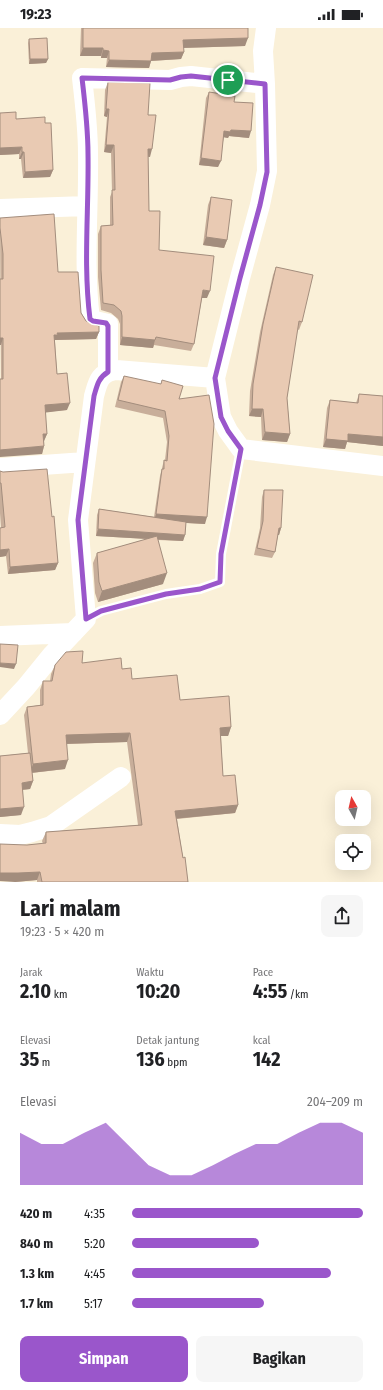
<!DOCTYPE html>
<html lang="id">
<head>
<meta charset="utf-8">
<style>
  body { margin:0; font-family:"Fira Sans Condensed",sans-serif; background:#f6f6f6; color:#202124; height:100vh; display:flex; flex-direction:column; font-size:15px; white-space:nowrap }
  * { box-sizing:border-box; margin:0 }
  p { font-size:13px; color:#757577 }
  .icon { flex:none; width:22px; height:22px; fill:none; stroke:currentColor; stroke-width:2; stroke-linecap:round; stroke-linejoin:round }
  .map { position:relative; height:854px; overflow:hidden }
  .details { display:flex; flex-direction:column; background:#fff; flex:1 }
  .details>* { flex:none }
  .needle { width:26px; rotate:352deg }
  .controls { position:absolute; left:335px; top:762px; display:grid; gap:8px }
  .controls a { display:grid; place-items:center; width:36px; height:36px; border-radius:8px; background:#fff; box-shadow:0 4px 16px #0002; font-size:20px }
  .pin { position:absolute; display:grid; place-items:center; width:34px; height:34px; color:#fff; margin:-17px; border:2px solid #fff; border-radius:50%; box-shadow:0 1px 4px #0007 }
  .round { display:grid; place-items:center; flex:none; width:42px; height:42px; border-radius:8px; background:#f6f6f6 }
  .head { display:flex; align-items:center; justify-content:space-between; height:68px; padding:0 20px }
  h1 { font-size:22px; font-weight:700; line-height:30px }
  .stats { display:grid; grid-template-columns:repeat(3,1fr); gap:6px; height:68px; padding:4px 20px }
  .stats div { display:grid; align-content:center }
  .stats b { font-size:20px; font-weight:700 }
  .stats small { font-size:11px; font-weight:400 }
  .stats p { font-size:11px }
  .chart { height:112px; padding:8px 20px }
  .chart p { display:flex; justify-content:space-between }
  .chart svg { width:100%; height:72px; margin-top:4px; fill:#9a56cb; opacity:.7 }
  .cta { display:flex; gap:8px; margin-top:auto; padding:8px 20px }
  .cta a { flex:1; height:46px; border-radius:8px; background:#9a56cb; color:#fff; font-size:16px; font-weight:700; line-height:46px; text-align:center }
  .cta a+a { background:#f6f6f6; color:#202124 }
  ul { padding:0 20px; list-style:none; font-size:13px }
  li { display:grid; grid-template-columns:64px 48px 1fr; align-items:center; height:30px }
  li i { height:10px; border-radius:5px; background:#9a56cb }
  .status { display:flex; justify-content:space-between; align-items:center; height:28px; padding:0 20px; background:#fff; direction:ltr }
  .status svg { height:11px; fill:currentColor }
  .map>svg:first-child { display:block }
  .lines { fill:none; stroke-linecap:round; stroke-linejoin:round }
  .service { stroke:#fff; stroke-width:10 }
  .minor { stroke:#fff; stroke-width:20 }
  .wall { fill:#c8ae9a }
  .shaded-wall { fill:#a38d7d }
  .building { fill:#e9cab3; stroke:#a38d7d }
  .route-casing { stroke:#fff; stroke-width:8 }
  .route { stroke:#9a56cb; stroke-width:5 }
</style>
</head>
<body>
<div class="status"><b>19:23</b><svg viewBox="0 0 49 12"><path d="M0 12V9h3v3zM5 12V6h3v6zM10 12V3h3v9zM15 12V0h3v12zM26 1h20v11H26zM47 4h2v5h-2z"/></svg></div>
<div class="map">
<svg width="383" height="854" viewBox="0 0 383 854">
  <rect width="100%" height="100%" fill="#faf0d8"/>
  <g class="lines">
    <path class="service" d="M86 591 101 583 166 566 200 561 220 554 221 526 241 421"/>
    <path class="minor" d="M0 181 87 178
      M108 344V296L91 292 90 291C83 236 89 181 88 126 88 100 85 75 82 50L170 52 181 49 191 48 265 56
      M215 350 221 389 228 403 241 421 383 438
      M0 440 85 434
      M0 608 73 605
      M0 687 26 659 52 627 86 591 78 492 94 368C98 354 99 345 116 342L215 350 240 250 260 177 267 143 265 56 263 23 266 0
      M0 806 20 807 32 804 51 798 121 749"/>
  </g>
  <path class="wall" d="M81 0H248L245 18 183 20 184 24 181 31 151 33 149 40 106 39 107 30H101V28H80Z
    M29 11 48 31 46 35 29 36 28 15Z
    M108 54 148 87 150 129H148L149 183 159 222 207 270H202L194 316 191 323 154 317 153 320 120 317V296L118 291 111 285 101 282 98 249V206L101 198 110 197V169L112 164 111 125 104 124 107 89 104 88 105 62Z
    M209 64 234 74 249 110 229 108 228 110 224 109 218 139 199 137 206 70Z
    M0 85 16 91 45 95 53 142 50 149 23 150 21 131H19V126L0 127Z
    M211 169 227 212 224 220 203 217 208 177Z
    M0 190 58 244 86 293 99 304 96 311 55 312V314L57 346 67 382 45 384 47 406 44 413V418L42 426 1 351Z
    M276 239 302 294 299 302 297 301 287 370 290 406 287 414 262 412 261 389 249 388 250 363 260 304 273 247Z
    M124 348 179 371 205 496 186 495 185 507 183 513 158 512 163 556 98 574 95 565 93 535 97 525 147 511 96 508 97 487 99 481 154 489 160 448 164 432H165L167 414 163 390 115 379 121 354Z
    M359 366 383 368V418L347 414 345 421 323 419 327 380 330 372 356 375Z
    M0 443 52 489 58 535 55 542 8 546 6 528 0 529V500H1L0 485Z
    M264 462 281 500 279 507H278L275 524 272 530 254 527 260 500 262 469Z
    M82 635 122 641 132 651 180 672 231 699 228 708H221L223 748 238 777 235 785 177 791 183 830 188 854H37V852L15 854 27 817 43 816 42 813 46 804 138 797 127 714 67 716 65 741 32 745 33 753 30 761 23 762 21 787 0 789V728L28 725 24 687 27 679 40 677V662L43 653H50L51 646 55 637Z"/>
  <path class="shaded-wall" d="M248 10 245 18 180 20 183 12Z
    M83 20H103L101 28H80Z
    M103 22 109 23 107 30H101Z
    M184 24 181 31 149 33 152 25Z
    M30 31H48L46 35 29 36Z
    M109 32 151 33 149 40 106 39Z
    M106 81H109L107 89 104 88Z
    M231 102 251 103 249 110 229 108 228 110 222 109 224 103Z
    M106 117H114L111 125 104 124Z
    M22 119 19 126 0 127V120Z
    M148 121H152L150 129 145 128Z
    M22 124H24L21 131H19Z
    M201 130 221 133 218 139 199 137Z
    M53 142 50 149 23 150 25 144Z
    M206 209 227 212 224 220 203 217Z
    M203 262 210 263 207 270H201Z
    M99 304 96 311 55 312V314H51L54 307 57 305Z
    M122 309 155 312 153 320 120 317Z
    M0 310H3L1 317H0Z
    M70 375 67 382 42 385 45 377Z
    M252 381H263L261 389 249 388Z
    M265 404 290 406 287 414 262 412Z
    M43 406H47L44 413 40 414Z
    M348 406 383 409V418L347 414 345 421 323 419 326 411Z
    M44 418 42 426 0 429V422L1 421Z
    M156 486 207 489 205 496 154 493Z
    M279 500H281L279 507H277Z
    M98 501 185 507 183 513 96 508Z
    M9 521 6 528 0 529V522Z
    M58 535 55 542 8 546 10 539Z
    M167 545 163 556 98 574 102 563Z
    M0 635 16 636 14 641 0 639Z
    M231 699 228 708H217L220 700Z
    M130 705 127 714 62 716 66 707Z
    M68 732 65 741 30 745 33 736Z
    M33 753 30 761 19 762 22 755Z
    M238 777 235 785 172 791 175 783Z
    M24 779 21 787 0 789V781Z
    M40 844 37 852 15 854 0 853V845Z"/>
  <path class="building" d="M83 0H248V10L183 12 184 24 152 25 151 33 109 32V23L103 22V20H83Z
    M47 10 48 31H30L29 11Z
    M108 54 150 55 148 87H156L152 121H148L149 183H160L159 222 214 228 210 263 203 262 194 316 156 309 155 312 122 309V288L121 283 114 277 103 275 101 242V198L113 197 112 162H115L114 117H106L109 81H106Z
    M209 64 235 68 234 74 253 75 251 103 231 102 230 104 224 103 221 133 201 130Z
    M16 84V91L45 89V95H51L53 142 25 144 24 124H22V119L0 120V85Z
    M211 169 232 172 227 212 206 209Z
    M54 186 58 244H78L81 285 86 293 99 298V304L57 305 58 307H54L57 346 67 345 70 375 45 377 47 406H43L44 418 0 422V351H3V310H0V251H3V226L0 200V190Z
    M276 239 313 247 302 294 299 293 287 370 290 406 265 404 263 381H252L253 356 263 296Z
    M124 348 161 356 162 352 183 358 179 371 209 367 214 396 207 489 156 486 162 441H164V432L167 433 169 408 165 383 118 372Z
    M359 366 383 368V409L348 406V413L326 411 330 372 358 375Z
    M47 441 52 489 54 488 58 535 10 539 9 521 0 522V500L5 499 1 455H0V443L3 444Z
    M264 462H283L281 500H279L275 524 257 520 263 493Z
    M99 481 186 494 185 507 98 501Z
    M157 508 167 545 102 563 99 554 97 525Z
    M0 616 18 617 16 636 0 635Z
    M83 623 82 635 121 630 122 641 131 640 132 651 177 647 180 672 229 668 231 699 220 700 223 748 235 747 238 777 175 783 183 830 185 829 188 854H42L40 844 18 845H0V816L27 817 46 815V804L142 797 130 705 66 707 68 732 33 736 27 679 43 677V653H52L55 637 66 624Z
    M30 725 33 753 22 755 24 779 0 781V728Z"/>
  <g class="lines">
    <g class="route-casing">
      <path id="route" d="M191 48 265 56 267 144 260 177 240 250 215 350 221 389 228 403 241 421 221 526 220 554 200 561 166 566 101 583 86 591 78 492 94 368C97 358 98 350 108 344V298L106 295 93 293 90 291C83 236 89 181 88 126 88 100 85 75 82 50L170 52 181 49Z"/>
    </g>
    <use href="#route" class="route"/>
  </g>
</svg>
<div class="controls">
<a><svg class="needle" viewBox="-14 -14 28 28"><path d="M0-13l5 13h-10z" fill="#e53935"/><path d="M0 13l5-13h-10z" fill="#757577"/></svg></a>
<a><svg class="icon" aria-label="locate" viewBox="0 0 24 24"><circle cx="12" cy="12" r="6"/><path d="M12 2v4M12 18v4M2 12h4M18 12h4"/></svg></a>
</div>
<div class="pin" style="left:228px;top:52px;background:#1e9e55"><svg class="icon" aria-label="arrive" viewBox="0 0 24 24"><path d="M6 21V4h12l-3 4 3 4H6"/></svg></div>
</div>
<section class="details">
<div class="head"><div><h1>Lari malam</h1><p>19:23 · 5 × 420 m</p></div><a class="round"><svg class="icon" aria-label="share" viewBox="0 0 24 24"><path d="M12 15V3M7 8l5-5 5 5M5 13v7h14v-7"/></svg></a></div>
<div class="stats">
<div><p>Jarak</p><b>2.10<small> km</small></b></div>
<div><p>Waktu</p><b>10:20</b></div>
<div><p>Pace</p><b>4:55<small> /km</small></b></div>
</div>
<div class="stats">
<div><p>Elevasi</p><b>35<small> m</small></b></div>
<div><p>Detak jantung</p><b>136<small> bpm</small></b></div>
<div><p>kcal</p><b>142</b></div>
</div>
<div class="chart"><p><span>Elevasi</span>204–209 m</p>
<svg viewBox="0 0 160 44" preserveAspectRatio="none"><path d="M0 44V12L10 19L20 19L30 12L40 6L50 19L60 32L70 38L80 38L90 32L100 25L110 19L120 19L130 12L140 6L150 6L160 12V44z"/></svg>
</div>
<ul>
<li><b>420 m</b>4:35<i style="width:100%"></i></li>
<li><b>840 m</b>5:20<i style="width:55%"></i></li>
<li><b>1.3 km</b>4:45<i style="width:86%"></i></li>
<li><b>1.7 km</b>5:17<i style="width:57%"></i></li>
</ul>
<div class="cta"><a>Simpan</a><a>Bagikan</a></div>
</section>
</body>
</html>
